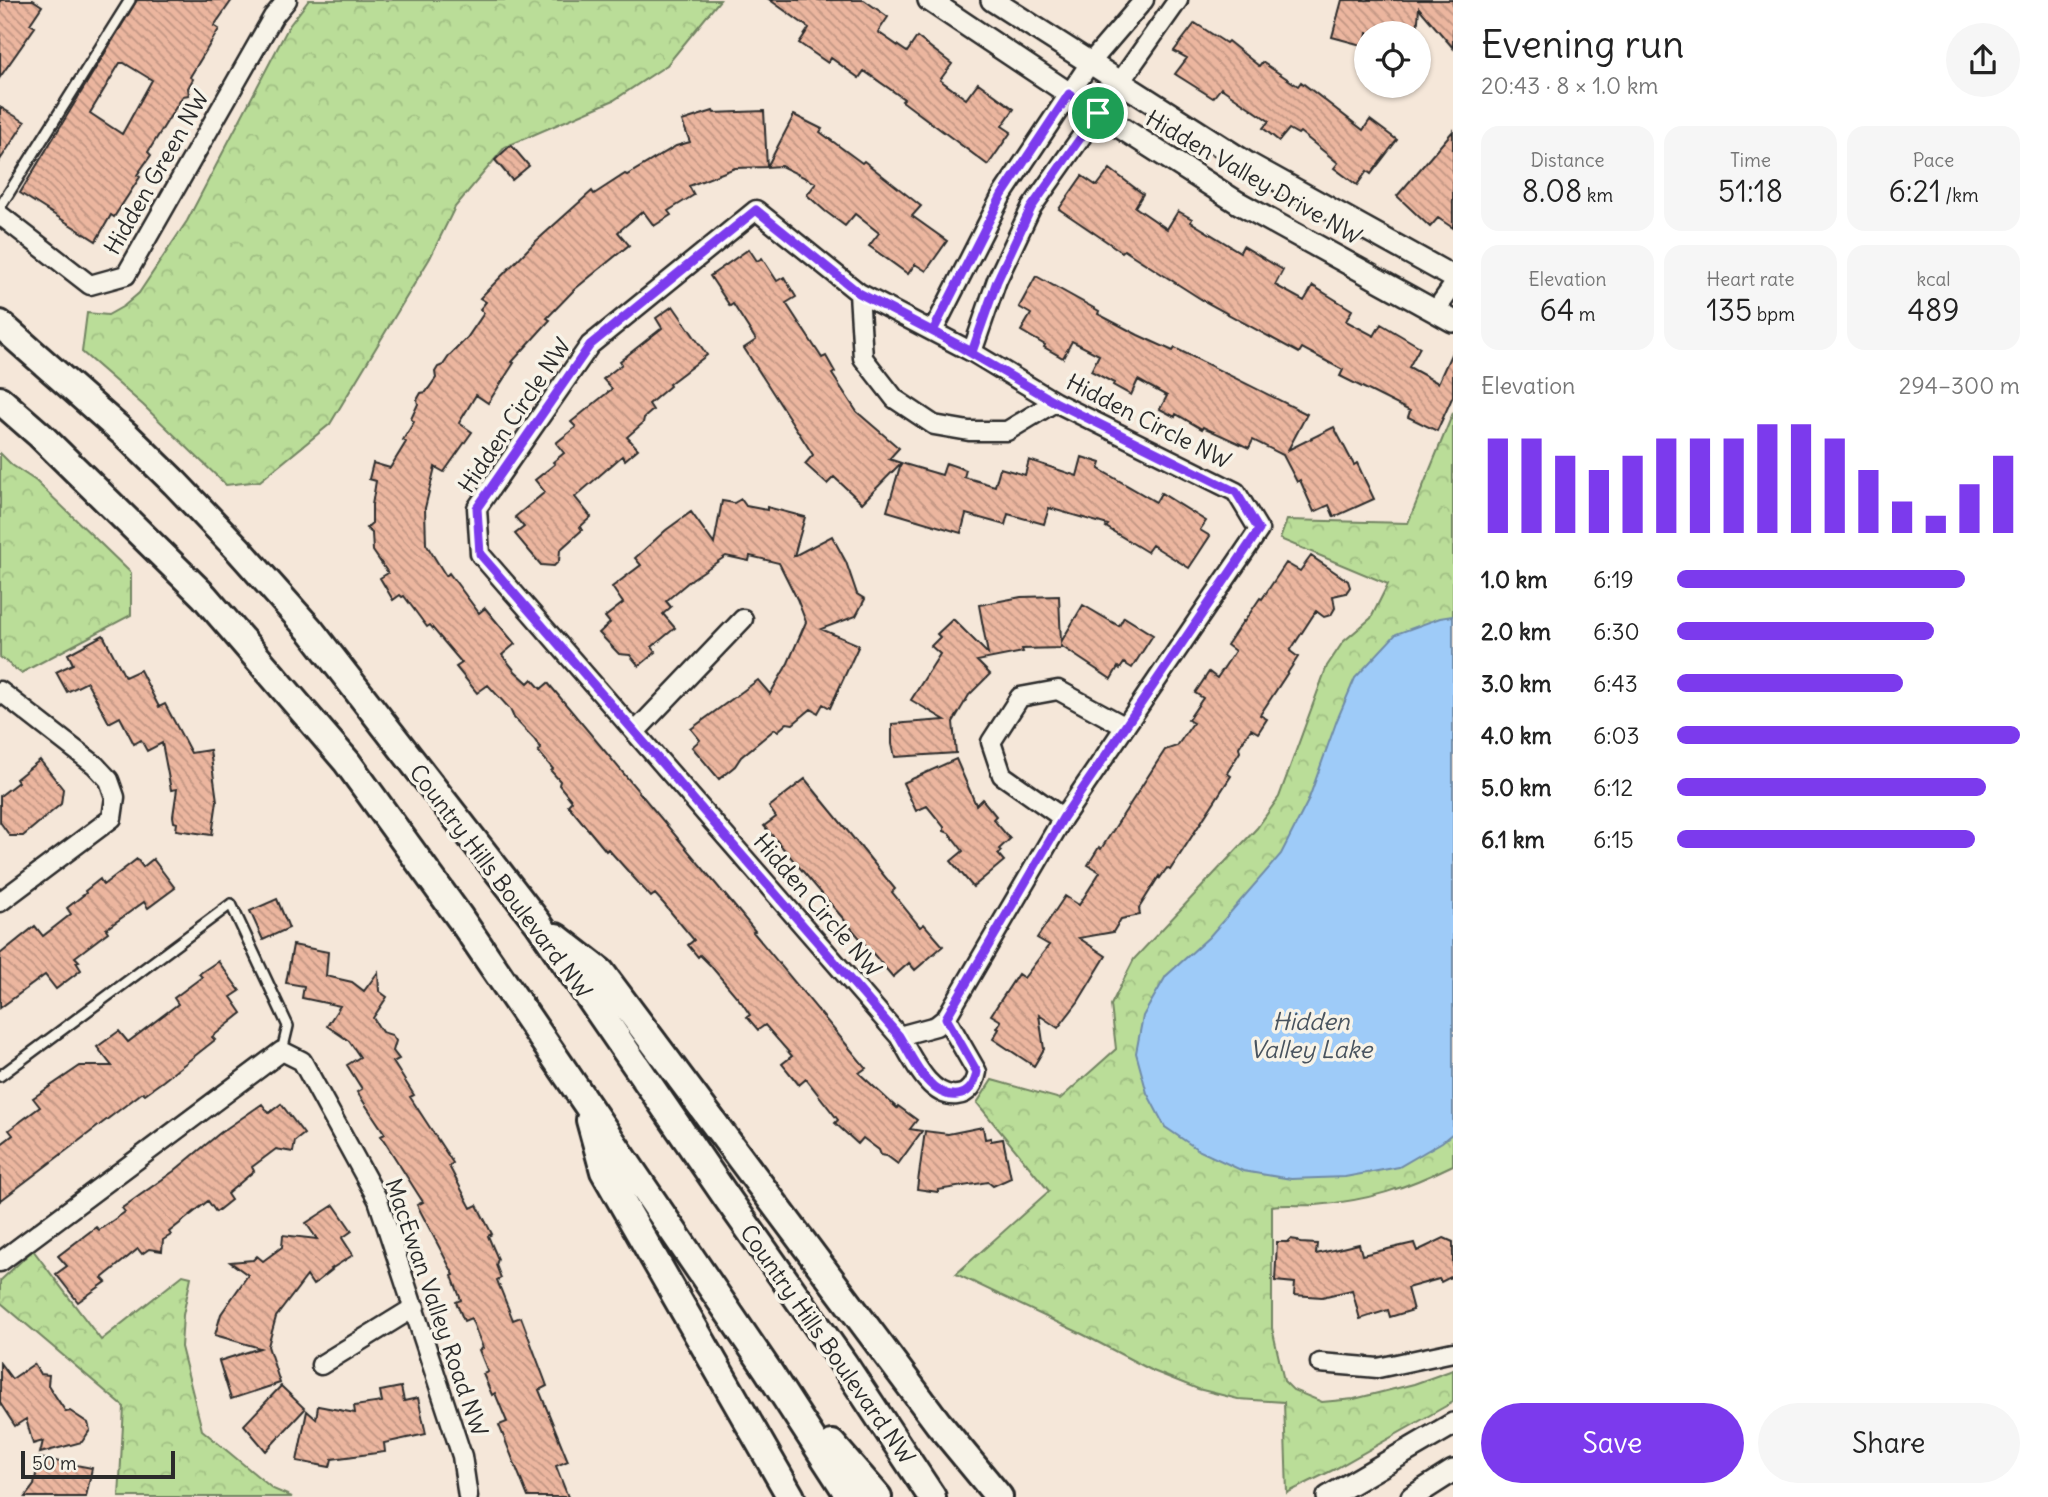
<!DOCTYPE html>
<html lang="en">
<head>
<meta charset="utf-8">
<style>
  body { margin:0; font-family:Delius,sans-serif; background:#f6f6f6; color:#222; height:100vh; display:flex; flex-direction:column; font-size:26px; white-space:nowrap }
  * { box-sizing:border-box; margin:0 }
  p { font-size:23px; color:#767676 }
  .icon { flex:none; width:38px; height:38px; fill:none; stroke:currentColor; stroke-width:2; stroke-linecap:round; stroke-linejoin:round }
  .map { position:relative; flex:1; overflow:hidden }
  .details { display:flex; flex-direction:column; background:#fff; width:595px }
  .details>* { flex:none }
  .controls { position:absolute; left:1354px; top:21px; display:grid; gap:14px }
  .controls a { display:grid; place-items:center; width:77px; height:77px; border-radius:50%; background:#fff; box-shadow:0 2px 5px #0004; font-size:35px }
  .scale { position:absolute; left:21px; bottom:18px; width:154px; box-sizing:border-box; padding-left:7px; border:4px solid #2b2b2b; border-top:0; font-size:19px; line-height:24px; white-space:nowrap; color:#2b2b2b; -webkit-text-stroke:5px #f7f3e8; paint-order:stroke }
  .pin { position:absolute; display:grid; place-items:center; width:60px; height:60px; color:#fff; margin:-30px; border:4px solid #fff; border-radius:50%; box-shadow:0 2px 7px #0007 }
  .round { display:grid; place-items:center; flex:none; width:74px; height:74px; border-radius:37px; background:#f6f6f6 }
  .summary { display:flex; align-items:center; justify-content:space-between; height:119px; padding:0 28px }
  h1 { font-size:38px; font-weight:600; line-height:52px }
  .figures { display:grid; grid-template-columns:repeat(3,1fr); gap:10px; height:119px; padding:7px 28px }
  .figures div { display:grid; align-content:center; border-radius:18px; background:#f6f6f6; text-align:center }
  .figures b { font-size:30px; font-weight:600 }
  .figures small { font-size:19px; font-weight:400 }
  .figures p { font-size:19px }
  .chart { height:196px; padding:14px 28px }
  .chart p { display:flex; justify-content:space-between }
  .chart svg { width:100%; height:126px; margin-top:7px; stroke:#7c3aed; stroke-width:6 }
  .button { display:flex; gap:14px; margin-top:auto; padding:14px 28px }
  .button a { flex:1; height:80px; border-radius:42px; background:#7c3aed; color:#fff; font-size:28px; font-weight:600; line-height:80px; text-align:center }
  .button a+a { background:#f6f6f6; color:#222 }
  ul { padding:0 28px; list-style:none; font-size:23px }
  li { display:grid; grid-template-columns:112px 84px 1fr; align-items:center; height:52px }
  li i { height:18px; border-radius:9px; background:#7c3aed }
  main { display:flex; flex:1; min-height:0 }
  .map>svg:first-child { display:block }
  .forest { fill:url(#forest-crowns); stroke:#728462; stroke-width:2 }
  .water { fill:#9ecbf8; stroke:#708ba6; stroke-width:2 }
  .building { fill:url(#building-back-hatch); stroke:#2b2b2b; stroke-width:2; fill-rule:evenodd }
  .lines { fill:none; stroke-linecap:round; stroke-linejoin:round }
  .service-casing { stroke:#2b2b2b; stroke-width:14 }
  .minor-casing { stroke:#2b2b2b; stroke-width:23 }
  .tertiary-casing { stroke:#2b2b2b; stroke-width:26 }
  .primary-casing { stroke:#2b2b2b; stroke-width:32 }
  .service { stroke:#f7f3e8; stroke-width:9 }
  .minor { stroke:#f7f3e8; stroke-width:18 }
  .tertiary { stroke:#f7f3e8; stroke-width:21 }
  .primary { stroke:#f7f3e8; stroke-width:26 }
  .route-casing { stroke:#fff; stroke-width:14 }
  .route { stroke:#7c3aed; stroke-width:9 }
  .labels { text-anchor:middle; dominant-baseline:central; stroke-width:7; stroke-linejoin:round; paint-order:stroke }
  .street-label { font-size:23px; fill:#2b2b2b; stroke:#f7f3e8 }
  .water-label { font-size:24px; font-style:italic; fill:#48535e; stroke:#f7f3e8 }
</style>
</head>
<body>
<main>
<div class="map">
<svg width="1453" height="1497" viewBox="0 0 1453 1497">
  <defs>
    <pattern id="forest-crowns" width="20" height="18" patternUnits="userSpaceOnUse" patternTransform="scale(1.75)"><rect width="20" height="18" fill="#badd98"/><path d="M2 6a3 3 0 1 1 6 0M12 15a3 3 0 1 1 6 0" fill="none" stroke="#a0be83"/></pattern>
    <pattern id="building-back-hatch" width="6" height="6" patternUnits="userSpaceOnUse" patternTransform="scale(1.75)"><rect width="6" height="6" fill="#ecb69f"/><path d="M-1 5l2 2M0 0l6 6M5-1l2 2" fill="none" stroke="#bf9482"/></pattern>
  </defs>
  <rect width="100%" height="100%" fill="#f5e7d9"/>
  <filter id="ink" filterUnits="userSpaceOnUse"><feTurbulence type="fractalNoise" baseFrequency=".0143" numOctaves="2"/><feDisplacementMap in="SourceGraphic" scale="14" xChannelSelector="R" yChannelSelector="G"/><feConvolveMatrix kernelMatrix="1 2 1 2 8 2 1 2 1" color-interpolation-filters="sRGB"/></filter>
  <g filter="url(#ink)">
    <path class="forest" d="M309 0H720L667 65 614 100 505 147 455 207 430 258 330 424 260 481 226 485 143 405 82 352 87 313 108 315 124 306 139 293 187 221 289 26Z
      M1453 413V1165C1406 1188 1368 1201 1316 1205 1301 1206 1286 1204 1272 1206V1328L1284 1381 1293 1390 1322 1402 1354 1399 1414 1384 1453 1370V1402L1335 1469 1287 1493 1284 1402 1238 1399 1198 1389 1153 1371 1084 1335 956 1274 1049 1191 977 1103 992 1080 1060 1099 1116 1049 1111 1005 1134 959 1257 828 1279 797 1327 666 1343 642 1371 618 1388 584 1280 539 1287 520 1408 523Z
      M0 453 12 465 36 481 131 573V615L21 673 0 657Z
      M33 1250 101 1340 183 1275 191 1277 183 1315 181 1347 202 1430 273 1489 292 1497H119L124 1407 0 1302V1281Z"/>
    <path class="water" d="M1453 616V1133L1442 1142 1399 1167 1345 1177 1291 1179 1243 1171 1200 1151 1165 1127 1147 1093 1136 1053 1143 1016 1166 976 1209 937 1281 854 1308 801 1337 720 1355 678 1396 634 1440 618Z"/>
    <path class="building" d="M0 0H33L42 6 30 24 35 27 0 77Z
      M137 0H232L214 26 219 29 190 77 193 79 188 88 189 95 183 96 148 152 151 155 137 175 140 177 114 217 111 215 96 241 20 193ZM120 63H124L152 80 122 134 90 113Z
      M770 0H864L888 17 878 32 907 52 917 37 952 64 940 80 966 99 978 83 1014 109 1002 126 1011 132 988 165 902 101 904 99 864 71 859 78 831 58 828 63 799 43 809 28Z
      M1342 0H1453V48L1419 8 1417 33H1367L1365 46 1332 37Z
      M1195 23 1226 43 1228 41 1259 66 1262 62 1298 86 1301 82 1363 130 1370 120 1397 140 1371 174 1367 171 1357 185 1334 168 1338 163 1300 132 1298 134 1289 129 1279 141 1263 128 1269 121 1221 88 1213 98 1175 74 1187 58 1174 51Z
      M0 107 25 122 0 160Z
      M713 111 714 113 764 111 767 167 735 168 689 186 694 195 668 211 671 215 654 226 643 211 618 232 629 245 575 289 547 318 550 320 512 362 514 363 488 403 476 395 459 423 472 432 444 472 435 467 425 508 426 544 446 576 449 573 479 613 485 608 515 644 502 655 515 671 528 683 532 679 541 689 548 683 741 914 755 931 753 932 866 1068 859 1073 897 1108 898 1106 917 1120 910 1129 922 1131 898 1164 887 1156 881 1155 879 1150 863 1138 858 1144 835 1123 838 1120 806 1079 799 1085 782 1064 792 1056 765 1025 758 1030 747 1017 750 1015 742 1003 710 965 700 955 698 957 688 945 694 940 664 904 655 894 651 897 608 849 606 851 568 805 572 801 559 785 560 781 551 771 553 769 538 751 541 749 534 739 514 718 510 709 488 685 477 693 456 667 462 663 430 625 427 627 404 596 402 597 400 595 393 600 380 578 388 573 373 551 372 533 366 528 372 523V505L376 481 369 479 373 463 390 468 406 442 403 440 414 422 411 419 418 404 417 400 421 393 426 392 436 378 435 372 438 367 443 365 450 355 467 338 484 313 480 309 486 302 480 298 534 243 592 191 594 194 625 174 627 175 676 146 690 142 682 121Z
      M794 115 822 129 820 132 862 163 864 161 921 206 912 216 947 241 926 271 915 264 908 274 869 246 879 233 855 214 845 226 825 211 807 195 816 183 781 166 767 167Z
      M1453 131V228L1438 218 1430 227 1397 196Z
      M511 145 529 166 512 180 495 160Z
      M1110 169 1143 194 1135 207 1167 229 1178 211 1192 219 1191 222 1240 252 1243 246 1283 270 1275 285 1304 301 1313 286 1352 310 1346 321 1374 336 1381 324 1420 347 1409 367 1438 383 1453 350V396L1437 431 1408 417 1410 411 1340 376 1343 370 1302 348 1299 353 1204 301 1124 250 1122 252 1059 209 1082 176 1097 186Z
      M749 249 757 261 762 258 777 281 784 277 796 297 786 303 822 358 826 356 835 372 832 374 857 412 899 448 889 459 901 463 862 503 834 477 827 484 805 464 813 455 744 348 756 340 733 304 730 306 710 276Z
      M1036 276 1099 311 1098 314 1138 335 1173 351 1175 348 1307 414 1288 450 1334 427 1354 465 1357 463 1374 499 1334 517 1329 505 1314 512 1300 480 1297 482 1283 455 1253 440 1249 448 1203 427 1202 429 1176 414 1175 417 1160 409 1167 396 1138 380 1131 395 1113 385 1114 383 1091 371 1099 355 1072 341 1063 358 1044 347 1045 345 1021 331 1031 314 1019 307Z
      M673 306 707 355 669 384 670 386 649 404 653 410 644 418 643 423 627 437 638 449 625 460 622 456 575 497 591 517 580 527 582 530 560 550 559 561 554 566 541 565 515 534 524 527 515 517 545 492 535 480 555 464 553 462 564 453 556 443 576 427 571 422 612 389 603 379 622 364 620 361 662 328 656 318Z
      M1082 457 1101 463 1099 469 1156 502 1161 493 1206 521 1200 530 1210 536 1189 568 1152 545 1147 552 1106 527 1108 525 1049 508 1044 524 1008 514 1005 525 966 514 961 533 887 511 901 463 942 475 946 463 966 470 964 477 995 486 1000 468 1025 475 1029 460 1077 476Z
      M741 499 746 506 767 510V507L805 517 794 556 832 536 846 562 857 594 865 599 856 616 821 629 859 645 830 708 823 704 818 713 811 709 793 724 787 723 778 731 775 729 741 757 735 766 719 779 692 747 700 740 691 729 758 680 770 694 788 663 806 622 797 599 779 563 750 556 749 561 726 556 692 579 666 601 671 607 663 614 675 628 652 647 656 652 639 666 630 655 619 654 599 633 610 623 605 617 623 603 612 587 641 565 635 558 666 530 691 512 714 544 722 501 734 503Z
      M1311 556 1348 581 1350 587 1346 593 1333 596 1335 608 1331 615 1324 617 1316 611 1290 651 1298 657 1260 715 1267 719 1258 733 1251 729 1239 747 1240 752 1227 773 1231 776 1170 870 1167 868 1160 878 1159 876 1139 908 1140 915 1121 919 1113 932 1079 938 1106 956 1078 1002 1058 1028 1039 1015 1044 1049 1034 1066 993 1039 999 1029 997 1028 1001 1021 991 1015 1018 974 1024 978 1049 945 1037 938 1065 896 1079 905 1100 872 1088 865 1099 847 1101 849 1165 750 1177 746 1193 723 1188 720 1203 698 1195 693 1209 672 1217 678 1235 651 1227 645 1243 621 1244 622 1260 598 1262 599 1286 563 1300 571Z
      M1059 596 1061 642 1083 605 1119 626 1124 617 1153 635 1132 668 1124 663 1120 669 1118 667 1111 679 1061 646V648L1022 649 1023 652 977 661 990 674 969 695 953 722 956 753 895 757 892 744V724L945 720 911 700 940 654 931 646 940 637 937 634 953 619 988 654 979 605 1021 597Z
      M103 635 125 677 140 670 159 707 165 704 191 753 210 750 217 801 212 835 176 830 177 823 174 822 173 816 177 789 171 790 162 743 147 751 141 740 134 744 120 717 109 723 87 682 67 692 56 672 73 664 68 654Z
      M956 759 976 805 982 799 996 816 993 819 1010 839 999 849 1001 851 998 854 1004 861 973 887 951 861 963 851 949 833 944 831V827L927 806 916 811 903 783Z
      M40 760 63 789 61 804 23 836H10L0 822V796L18 782 16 779Z
      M805 779 895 889 892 892 920 927 924 924 943 946 915 970 909 963 893 977 764 826 776 817 769 807Z
      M137 859 143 867 153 859 175 888 148 908 144 902 106 929 108 932 75 957 79 961 76 962 81 970 56 989 45 975 0 1008V954L35 926 43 936 71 914 67 908 86 893 85 891 100 879 103 885Z
      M277 899 289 928 263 940 250 911Z
      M293 945 328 952 326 976 352 982 364 991 378 972 379 991 387 997 373 1018 382 1032 392 1035 396 1041 393 1051 399 1059 393 1062 414 1095 410 1097 453 1163 449 1166 471 1208 477 1205 492 1234 488 1236 498 1259 496 1265 501 1278 497 1280 513 1320 521 1317 547 1386 539 1390 568 1461 556 1466 568 1497H528L499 1425 507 1422 495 1393 492 1395 483 1374 488 1372 479 1350 483 1348 471 1318 464 1321 456 1302 461 1300 452 1276 454 1275 417 1205 423 1202 381 1136 385 1134 357 1092 362 1089 347 1065 360 1057 349 1041 327 1026 340 1006 302 998 304 986 286 983Z
      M218 961 240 991 231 997 242 1013 212 1037 215 1040 163 1081 145 1094 143 1092 0 1201V1145L13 1135 9 1130 40 1107 33 1098 80 1066H112L97 1047 119 1031 128 1042 178 1004 174 998 202 977 199 974Z
      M262 1104 269 1113 281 1104 304 1134 295 1141 293 1152 276 1149 252 1167 254 1171 227 1194 231 1200 216 1212 208 1201 169 1232 171 1235 163 1240 162 1251 149 1249 142 1254 138 1249 102 1278 106 1282 78 1302 56 1274 67 1266 58 1256 96 1227 99 1230 125 1212 122 1208 174 1171 220 1133Z
      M983 1127 985 1139 991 1138V1141L1003 1139 1011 1178 993 1186 988 1182 938 1190V1192L917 1189 925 1131 948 1134Z
      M334 1205 352 1231 342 1238 353 1255 331 1269 332 1270 313 1285 307 1276 276 1317 268 1346 280 1383 231 1399 219 1361 260 1348 215 1335 221 1314 248 1275 230 1262 253 1260 257 1256 263 1261 282 1247 283 1235 317 1239 306 1223Z
      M1444 1238 1453 1242V1276L1441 1282 1439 1279 1407 1288 1413 1310 1390 1317 1388 1310 1360 1319 1352 1290 1322 1297 1294 1295 1295 1283 1275 1281 1277 1242H1288L1291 1239 1297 1240 1300 1243 1317 1244 1316 1254 1359 1244 1362 1255 1414 1243 1417 1251Z
      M0 1363 12 1379 34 1364 40 1374 49 1375 48 1385 66 1412 70 1411 88 1423 90 1430 82 1442 40 1453 43 1441 33 1444 26 1419 15 1426 0 1403Z
      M281 1386 305 1409 266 1451 244 1425Z
      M401 1387 404 1401 418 1398 426 1434 384 1443 385 1452 332 1459 330 1467 297 1461 307 1411 316 1419 318 1406 355 1413 354 1406 382 1402 380 1391Z
      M39 1458 92 1468 86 1497H25L34 1485Z"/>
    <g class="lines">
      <g class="service-casing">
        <path id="service" d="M0 207 130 0
          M0 1076 231 904 288 1026 282 1051"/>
      </g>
      <g class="minor-casing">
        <path id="minor" d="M0 215 90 285 126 275 273 17 287 0
          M859 293 863 358 895 399 934 425 969 431H1007L1055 402
          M1436 310 1453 286
          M933 331 1002 195 1090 63 1144 0
          M972 352 997 280 1031 208 1178 0
          M0 691 95 765 109 780 115 797 112 818 0 902
          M635 732 743 619
          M1063 818 1002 775 991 742 1020 697 1058 690 1124 726
          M899 1036 936 1026 946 1018 1063 818 1259 530 1236 492 1055 402 972 352 859 293 756 210 590 345 477 508 480 554 899 1036C912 1057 929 1098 957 1095 969 1094 975 1083 977 1072L946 1018
          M0 1262 282 1051 302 1061 378 1200 462 1456 468 1497
          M1320 1363 1378 1368 1453 1352
          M321 1365 415 1307"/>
      </g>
      <g class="tertiary-casing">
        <path id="tertiary" d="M929 0 1098 113 1237 202 1453 321
          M992 0 1247 163 1453 277
          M1328 1497 1453 1424
          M1412 1497 1453 1471"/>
      </g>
      <g class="primary-casing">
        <path id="primary" d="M0 324 127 436 175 483 238 549 311 631 538 923 727 1198 844 1364 932 1497
          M0 400 40 435 204 596 347 762 460 918 767 1369 850 1497
          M556 937 601 972 938 1423 999 1497
          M590 1120 604 1171 791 1497
          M832 1444 878 1497"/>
      </g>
      <use href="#service" class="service"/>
      <use href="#minor" class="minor"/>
      <use href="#tertiary" class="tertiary"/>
      <use href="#primary" class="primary"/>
    </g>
  </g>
  <g class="lines" filter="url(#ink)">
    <g class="route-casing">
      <path id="route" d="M1098 113 1069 94 1002 195 933 331 1055 402 1236 492 1259 530 1063 818 946 1018 977 1072C975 1083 969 1094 957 1095 929 1098 912 1057 899 1036L480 554 477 508 590 345 756 210 859 293 972 352 997 281 1031 208 1098 113"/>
    </g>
    <use href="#route" class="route"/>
  </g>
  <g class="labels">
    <g class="street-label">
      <text transform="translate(156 172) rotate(-60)">Hidden Green NW</text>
      <text transform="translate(1254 177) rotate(30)">Hidden Valley Drive NW</text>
      <text transform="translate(514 415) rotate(-56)">Hidden Circle NW</text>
      <text transform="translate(1149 421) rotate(27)">Hidden Circle NW</text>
      <text transform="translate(501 881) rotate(53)">Country Hills Boulevard NW</text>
      <text transform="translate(818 905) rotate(49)">Hidden Circle NW</text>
      <text transform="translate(437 1307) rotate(71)">MacEwan Valley Road NW</text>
      <text transform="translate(828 1344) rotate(55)">Country Hills Boulevard NW</text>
    </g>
    <g class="water-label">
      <text x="1311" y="1021">Hidden<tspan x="1311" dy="28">Valley Lake</tspan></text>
    </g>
  </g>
</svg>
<div class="controls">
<a><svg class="icon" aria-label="locate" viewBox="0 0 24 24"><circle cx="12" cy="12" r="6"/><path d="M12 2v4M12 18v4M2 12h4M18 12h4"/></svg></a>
</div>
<div class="scale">50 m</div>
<div class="pin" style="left:1098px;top:113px;background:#1e9e55"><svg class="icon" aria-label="arrive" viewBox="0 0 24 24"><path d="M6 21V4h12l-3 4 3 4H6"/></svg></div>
</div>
<section class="details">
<div class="summary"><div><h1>Evening run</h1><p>20:43 · 8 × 1.0 km</p></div><a class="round"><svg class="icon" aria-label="share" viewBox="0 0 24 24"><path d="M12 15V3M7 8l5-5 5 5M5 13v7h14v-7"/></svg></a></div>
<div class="figures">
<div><p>Distance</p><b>8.08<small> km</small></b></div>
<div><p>Time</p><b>51:18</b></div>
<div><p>Pace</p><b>6:21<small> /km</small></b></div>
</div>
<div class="figures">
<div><p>Elevation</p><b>64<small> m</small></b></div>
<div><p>Heart rate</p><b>135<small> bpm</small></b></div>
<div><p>kcal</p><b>489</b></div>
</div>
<div class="chart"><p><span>Elevation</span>294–300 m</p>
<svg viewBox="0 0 160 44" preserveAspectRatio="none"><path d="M5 44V11M15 44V11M25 44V17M35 44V22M45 44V17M55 44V11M65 44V11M75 44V11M85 44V6M95 44V6M105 44V11M115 44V22M125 44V33M135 44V38M145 44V27M155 44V17"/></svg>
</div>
<ul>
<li><b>1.0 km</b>6:19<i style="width:84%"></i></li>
<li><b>2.0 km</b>6:30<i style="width:75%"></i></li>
<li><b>3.0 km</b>6:43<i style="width:66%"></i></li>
<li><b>4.0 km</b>6:03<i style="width:100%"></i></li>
<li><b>5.0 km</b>6:12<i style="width:90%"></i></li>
<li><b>6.1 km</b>6:15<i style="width:87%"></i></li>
</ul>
<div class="button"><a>Save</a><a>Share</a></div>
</section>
</main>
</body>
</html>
